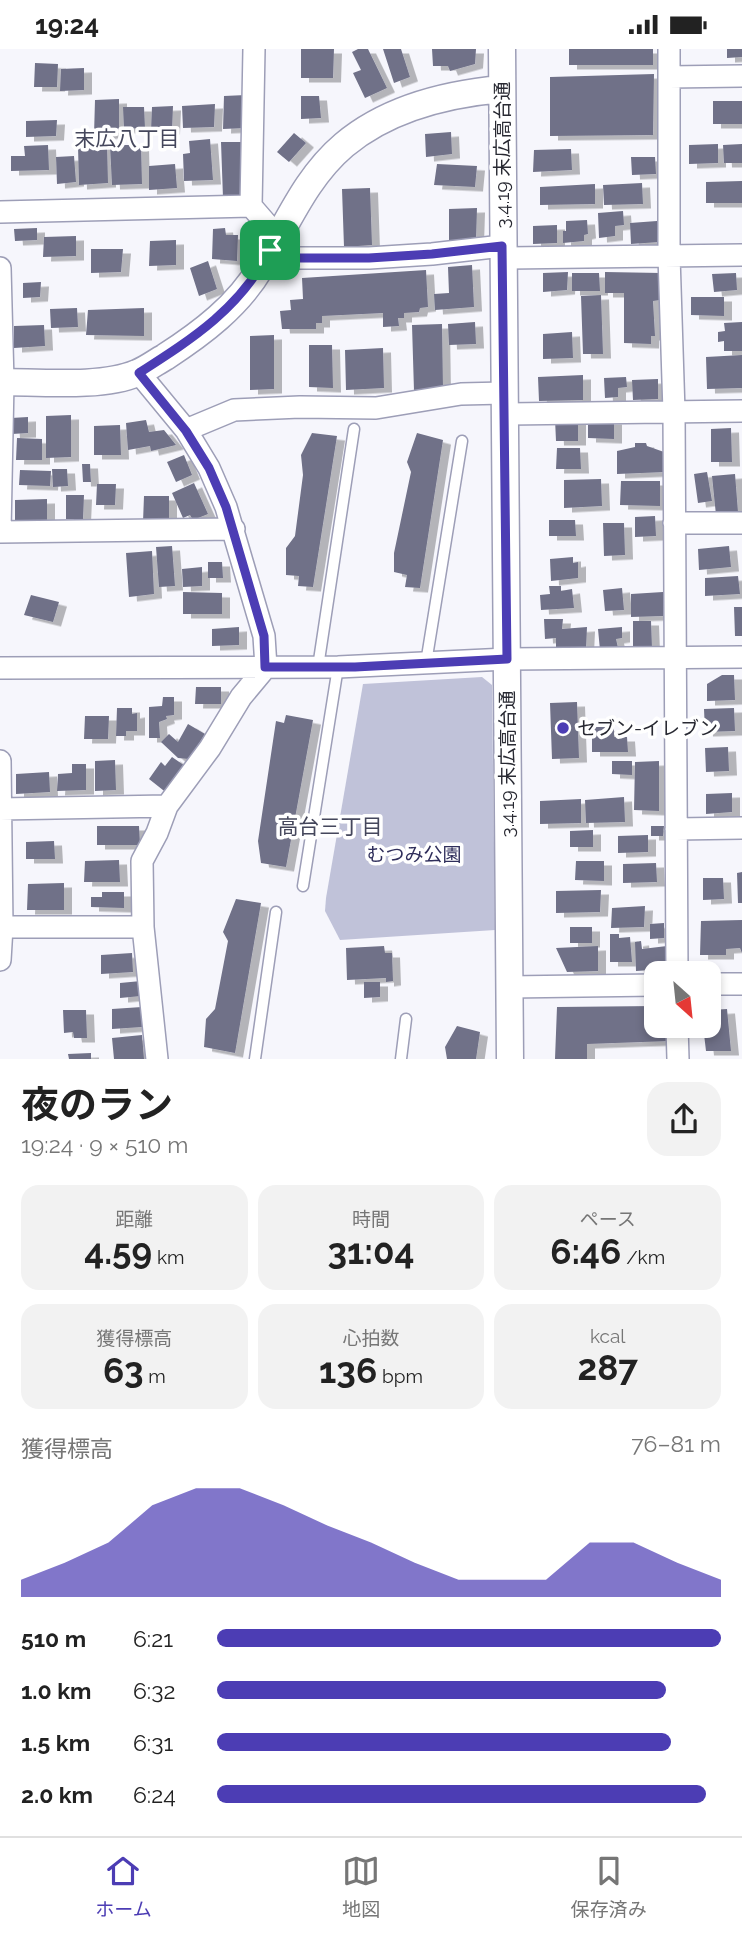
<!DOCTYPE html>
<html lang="ja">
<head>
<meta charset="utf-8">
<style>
  body { margin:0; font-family:Raleway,"Noto Sans JP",sans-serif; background:#f2f2f2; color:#222; height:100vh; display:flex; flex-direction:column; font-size:26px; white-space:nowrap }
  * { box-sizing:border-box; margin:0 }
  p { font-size:23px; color:#767676 }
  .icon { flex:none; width:38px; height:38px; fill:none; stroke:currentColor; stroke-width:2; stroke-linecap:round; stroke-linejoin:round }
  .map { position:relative; height:1010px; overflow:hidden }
  .drawer { display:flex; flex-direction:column; background:#fff; flex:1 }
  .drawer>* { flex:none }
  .needle { width:46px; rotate:153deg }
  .fabs { position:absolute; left:644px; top:912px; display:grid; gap:14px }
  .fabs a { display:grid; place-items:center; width:77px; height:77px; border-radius:14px; background:#fff; box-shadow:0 4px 10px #0003; font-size:35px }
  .pin { position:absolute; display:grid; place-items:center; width:60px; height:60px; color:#fff; margin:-30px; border-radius:14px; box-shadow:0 4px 10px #0006 }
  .round { display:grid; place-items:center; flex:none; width:74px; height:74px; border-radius:21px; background:#f2f2f2 }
  .head { display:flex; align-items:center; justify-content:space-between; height:119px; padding:0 21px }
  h1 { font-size:38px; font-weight:700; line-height:52px }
  .stats { display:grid; grid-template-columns:repeat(3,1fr); gap:10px; height:119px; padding:7px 21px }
  .stats div { display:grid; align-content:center; border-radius:18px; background:#f2f2f2; text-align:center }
  .stats b { font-size:35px; font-weight:700 }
  .stats small { font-size:19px; font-weight:400 }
  .stats p { font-size:19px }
  .chart { height:196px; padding:14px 21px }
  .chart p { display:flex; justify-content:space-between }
  .chart svg { width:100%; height:126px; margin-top:7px; fill:#4c3db4; opacity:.7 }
  ul { padding:0 21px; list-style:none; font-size:23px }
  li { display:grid; grid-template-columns:112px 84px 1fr; align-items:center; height:52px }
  li i { height:18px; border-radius:9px; background:#4c3db4 }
  .status { display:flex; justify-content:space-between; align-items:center; height:49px; padding:0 35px; background:#fff; direction:ltr }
  .status svg { height:19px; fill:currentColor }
  .dock { display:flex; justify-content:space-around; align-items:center; height:98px; border-top:2px solid #e0e0e0; background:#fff; font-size:19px; color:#767676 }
  .dock a { display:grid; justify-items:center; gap:4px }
  .dock .on { color:#4c3db4 }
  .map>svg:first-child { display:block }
  .green { fill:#c0c2d9 }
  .building { fill:#707188; filter:url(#shadow) }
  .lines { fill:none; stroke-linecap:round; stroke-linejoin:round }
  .service-casing { stroke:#9d9eb7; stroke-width:13 }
  .minor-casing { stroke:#9d9eb7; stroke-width:24 }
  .tertiary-casing { stroke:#9d9eb7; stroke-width:29 }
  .service { stroke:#fff; stroke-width:10 }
  .minor { stroke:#fff; stroke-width:21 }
  .tertiary { stroke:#fff; stroke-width:26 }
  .route-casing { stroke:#fff; stroke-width:14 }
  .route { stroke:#4c3db4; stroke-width:9 }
  .poi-dot { fill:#4c3db4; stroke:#fff; stroke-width:2.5 }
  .labels { text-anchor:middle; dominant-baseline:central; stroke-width:7; stroke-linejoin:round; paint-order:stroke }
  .street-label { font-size:19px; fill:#282932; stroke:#fff }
  .poi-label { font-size:19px; fill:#282932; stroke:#fff; text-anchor:start }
  .park-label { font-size:19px; fill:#2f2e5b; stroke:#fff }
  .neighbourhood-label { font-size:21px; fill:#45475c; stroke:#fff }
</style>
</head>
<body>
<div class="status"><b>19:24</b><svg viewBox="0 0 49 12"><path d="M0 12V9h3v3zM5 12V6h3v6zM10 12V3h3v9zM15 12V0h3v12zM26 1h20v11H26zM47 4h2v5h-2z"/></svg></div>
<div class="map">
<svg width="742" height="1010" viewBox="0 0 742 1010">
  <defs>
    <filter id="shadow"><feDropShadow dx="8" dy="4.5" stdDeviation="0" flood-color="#0004"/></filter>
  </defs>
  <rect width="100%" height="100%" fill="#f6f6fc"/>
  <path class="green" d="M482 628 492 636 495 881 340 891 325 862 326 849 363 635Z"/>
  <path class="building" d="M301 0H334L333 29H301Z
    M358 0H368L387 39 365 49 353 24 361 21 352 3Z
    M383 0H401L410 28 394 34Z
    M432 0H476L475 15 450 22 448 17H433Z
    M569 0H653V16H569Z
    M727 0H742V8L727 9Z
    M35 14 58 15 57 38H34Z
    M84 19V41L60 42 61 20Z
    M654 25 653 86 550 87V28Z
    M246 46 245 79 223 80 224 47Z
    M301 47H319L321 69 301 70Z
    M119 50V85L94 86 95 51Z
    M713 52H742V75H713Z
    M215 55 214 78 183 79 182 57Z
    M173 57 172 81 151 82 152 58Z
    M123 58H144L145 79 124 80Z
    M57 71 56 87 26 88V72Z
    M451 83 452 105 426 108 425 85Z
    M294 84 306 94 289 113 277 103Z
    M210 90 213 131 184 132 183 105 190 104 189 92Z
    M221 93H241L243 148 223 149Z
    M107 95 108 134 79 136 78 97Z
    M718 95V114L689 115V96Z
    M742 95V114H724L723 96Z
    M48 96 49 121 11 122V107H25L24 97Z
    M110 96H141L142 135 112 136Z
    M571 100 572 121 533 123 534 101Z
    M74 107 76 133 57 135 56 108Z
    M631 108H655L656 125 632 126Z
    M175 115 177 139 149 141V117Z
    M437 115 477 117 475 138 434 136Z
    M742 132V154H706V133Z
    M642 134 643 155 604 156 603 136Z
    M595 135V155L540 156V138Z
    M370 139 372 196 344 198 342 140Z
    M477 159 476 191 449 192V160Z
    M623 162 624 176 615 177V187L599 189 598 164Z
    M587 171 588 185 584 186V192L563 194V182H566V172Z
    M657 172 659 193 631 195 630 174Z
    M557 176V194L533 195V177Z
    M37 179V191L15 192 14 180Z
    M225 179 226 186H238L237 212 212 210 213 180Z
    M76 187V207L43 208 44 188Z
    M176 191V216L149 217 150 192Z
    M91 200H123L121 223 91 224Z
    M208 212 217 240 199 247 190 219Z
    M472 216 474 258 435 261 434 245 449 244 448 218Z
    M426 221 428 258 420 259 419 263 404 264V269H398L399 277 383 278V264L322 267V274H316V280H282L280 262 291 261 290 251 303 250 302 229Z
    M568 223 567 241 543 243V224Z
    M605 223 661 224 660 251 653 252 655 287H651V295L624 294V244H605Z
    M572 224H599L600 242H572Z
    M736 224 737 241 714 243 712 225Z
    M41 233 40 248 23 249V234Z
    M601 246 603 305H583L581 247Z
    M691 248H724V267L691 266Z
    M77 259 78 278 51 279 50 260Z
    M144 259V287L86 286 88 261Z
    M475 273 476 295 449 296 448 275Z
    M742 273V302H724V292L718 293V283L725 282 724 274Z
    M442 275 443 340 414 342 412 276Z
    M44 276 45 297 14 299V277Z
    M572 283 573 309 543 310V285Z
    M274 286V340L250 341V287Z
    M309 296H332L333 339 309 338Z
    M383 299 384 339 346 341 345 301Z
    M742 306V339L707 340 706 308Z
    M583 326V351L539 352 538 328Z
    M626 328 627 338 618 339V348L605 349 604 329Z
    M658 330V350L633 351 632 331Z
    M71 366V408L46 409V367Z
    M28 368V384L12 385 11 369Z
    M555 370H578V392H556Z
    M146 371 149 383 164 381 176 396 151 402 150 397 128 401 126 374Z
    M588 371H614V390L588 389Z
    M120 376 121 406H94V377Z
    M731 379 732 413H711V380Z
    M312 384 337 387 313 538 298 537 299 527 286 526V499L295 487 303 426 301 406Z
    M417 384 443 391 420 539 405 538 407 526 394 523V504L411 423 407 413Z
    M17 389 42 390V411H16Z
    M635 394H646L647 397 664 403 665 423 617 425V402L635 398Z
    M557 399H580L581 420H556Z
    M184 406 192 426 176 433 167 413Z
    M82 415H90L91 433H83Z
    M52 420H67L68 437 53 438Z
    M20 421 51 422 50 437 19 436Z
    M707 423 712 452 698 454 694 425Z
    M735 425 738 463 716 466 712 427Z
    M601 430 602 457 564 459V431Z
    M621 432H660V457L620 456Z
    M194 434 208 465 193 471 190 466 183 469 172 444Z
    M97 435H116L115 456H96Z
    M66 446H84L83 470H66Z
    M144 447H169V472L143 473Z
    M47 450V475L15 476V451Z
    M655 467 656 487 635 488V468Z
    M549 471H575L576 487H549Z
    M603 474H624L625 506 604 507Z
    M172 497 175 537 159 538 156 498Z
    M729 497 731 518 699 521 698 500Z
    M152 502 154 545 129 548 126 504Z
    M573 508V514L578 513V529L551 532 550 510Z
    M208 513H222L223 529H208Z
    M202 518V537L183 538 182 520Z
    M738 527 740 545 705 547V529Z
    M549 537H561V542L572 540 574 559 541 561 540 546 550 545Z
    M622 539 624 561 605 562 603 541Z
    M183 543 222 544V565H183Z
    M663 543V567L631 568V545Z
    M31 546 59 553 53 573 24 566Z
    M734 558H742V587H735Z
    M544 570H563L562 580 587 578 586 600 556 601V589L545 590Z
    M633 572H651L652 599 633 601Z
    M239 578V596L212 597V580Z
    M622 578V589L616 590 618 599 600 601 598 580Z
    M722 626H734L735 651 707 652V635Z
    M196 638H221V655H195Z
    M163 648H174V666L166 667 167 670 159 673 160 689H149V658L162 657Z
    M577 653 579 709 552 710 550 654Z
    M117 659H132V665L137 664V682H126V687H116Z
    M734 659 735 682 705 683 704 660Z
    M286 666 313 671 286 818 261 814 258 792 276 672 284 674Z
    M85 667H109L108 690H84Z
    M188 675 205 685 189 710 178 709 161 693 169 685 178 693Z
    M592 678H614V688H627L628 703H592Z
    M728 698 729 722 706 723 705 699Z
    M172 708 188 719 168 745 149 730 161 713 165 717Z
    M115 711 116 741 95 742V712Z
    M612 712H632V726L612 725Z
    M659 712V762L634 761 635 713Z
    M72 715H86V741L57 742 58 725 72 724Z
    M49 723 50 743 16 745V725Z
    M732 744V763L706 765V745Z
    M624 748 625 773 586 774 585 751Z
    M581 750V774L540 775V752Z
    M97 777H139L140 796H97Z
    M651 777H664L663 787H651Z
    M593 781V798H570V782Z
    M648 786V803L618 804V787Z
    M54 792 55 810H26V793Z
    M119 811 120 833H84L85 812Z
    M576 812H604V832L575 831Z
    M656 814 657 833 623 834V815Z
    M742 823V854H738L737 824Z
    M703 829H723L724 850 703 851Z
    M64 834V861H27L28 835Z
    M601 841 600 863 556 864V842Z
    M102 843H124V859L91 858V848H102Z
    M236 850 261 854 235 1004 204 998 206 970 215 960 228 892 223 883Z
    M645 857 644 878 611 879 612 859Z
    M742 871V904L740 899 726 900V906H700L701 872Z
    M664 874V889L650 890V875Z
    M570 878H592V894H570Z
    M610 885H619V889L630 888 632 913H610Z
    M641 892 642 900 667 897V920L636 922 635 893Z
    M384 897 385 904H392L393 932 386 933V929L347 931 346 899Z
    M598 897V922L567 923 556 899Z
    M132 904 133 923 101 925V906Z
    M141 932V947L120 949V934Z
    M364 933H380V948L364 949Z
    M656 957V976H670V992L587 995V1010H555L557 958Z
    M142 958V978L112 980V960Z
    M727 960 731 1002H706L704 985 709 984 708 976 712 977 711 961Z
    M63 961H86L87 989H74L73 983 64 984Z
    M457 977 480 983 476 1010H447L445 998Z
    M142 986 144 1010H114L112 989Z
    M91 1004V1010H69L68 1005Z"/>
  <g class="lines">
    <g class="service-casing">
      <path id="service" d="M426 614 462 392
        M318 618 354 380
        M303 837 338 618
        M255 1010 276 863
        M401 1010 406 970"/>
    </g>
    <g class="minor-casing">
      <path id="minor" d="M254 0 251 157 277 187
        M669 0V207L674 363 677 924
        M669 28 742 27
        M0 163 251 157
        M270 201 295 209H369L432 205 502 197
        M502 209 742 206
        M0 219 3 333 0 482
        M139 324 186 381 209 419 226 458 264 587 266 618 241 648 210 699 167 757 157 784 142 812 143 878 157 1010
        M504 365 742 362
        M186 381 234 361 300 358 376 359 461 345 504 344
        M674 474H742
        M0 483 234 480
        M0 619 338 618 507 610 742 608
        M0 712 2 878 0 911
        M0 760 167 757
        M676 780 742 779
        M0 878H143
        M709 935H742
        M509 938 656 936
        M677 976 678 1010"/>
    </g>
    <g class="tertiary-casing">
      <path id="tertiary" d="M502 0 510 1010
        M0 333C39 333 103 339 137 324 147 320 156 313 165 308 202 284 238 257 261 218 287 176 305 129 344 96 388 59 446 45 502 40"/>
    </g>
    <use href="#service" class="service"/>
    <use href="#minor" class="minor"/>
    <use href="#tertiary" class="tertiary"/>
  </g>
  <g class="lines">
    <g class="route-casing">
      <path id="route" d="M502 197 507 610 355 618H265L264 587 226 458 209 419 186 382 139 324C192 290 241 259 270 201L295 209H369L432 205Z"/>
    </g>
    <use href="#route" class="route"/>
  </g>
  <circle class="poi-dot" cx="563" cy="679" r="7"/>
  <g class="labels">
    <g class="street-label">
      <text transform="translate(502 106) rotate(-90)">3.4.19 末広高台通</text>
      <text transform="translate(507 715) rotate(-90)">3.4.19 末広高台通</text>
    </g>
    <g class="poi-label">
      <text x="577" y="679">セブン-イレブン</text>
    </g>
    <g class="park-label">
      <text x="414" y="805">むつみ公園</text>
    </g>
    <g class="neighbourhood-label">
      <text x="127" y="89">末広八丁目</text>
      <text x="330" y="777">高台三丁目</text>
    </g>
  </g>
</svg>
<div class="fabs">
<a><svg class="needle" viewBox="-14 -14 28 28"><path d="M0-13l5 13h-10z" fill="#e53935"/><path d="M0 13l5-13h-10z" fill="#767676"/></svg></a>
</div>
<div class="pin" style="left:270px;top:201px;background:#1e9e55"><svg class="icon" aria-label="arrive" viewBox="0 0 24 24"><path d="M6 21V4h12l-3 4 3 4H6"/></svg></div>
</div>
<section class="drawer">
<div class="head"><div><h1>夜のラン</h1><p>19:24 · 9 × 510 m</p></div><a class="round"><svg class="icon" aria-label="share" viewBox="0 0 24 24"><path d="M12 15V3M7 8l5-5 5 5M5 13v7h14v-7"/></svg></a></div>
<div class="stats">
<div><p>距離</p><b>4.59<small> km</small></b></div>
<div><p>時間</p><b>31:04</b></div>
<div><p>ペース</p><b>6:46<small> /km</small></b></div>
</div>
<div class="stats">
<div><p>獲得標高</p><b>63<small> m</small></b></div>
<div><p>心拍数</p><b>136<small> bpm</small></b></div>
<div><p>kcal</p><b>287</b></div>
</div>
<div class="chart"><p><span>獲得標高</span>76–81 m</p>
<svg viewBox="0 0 160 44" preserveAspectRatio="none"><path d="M0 44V38L10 32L20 25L30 12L40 6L50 6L60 12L70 19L80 25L90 32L100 38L110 38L120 38L130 25L140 25L150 32L160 38V44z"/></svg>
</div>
<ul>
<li><b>510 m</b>6:21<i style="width:100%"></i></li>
<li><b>1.0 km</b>6:32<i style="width:89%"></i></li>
<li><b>1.5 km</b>6:31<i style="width:90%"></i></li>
<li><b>2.0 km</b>6:24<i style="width:97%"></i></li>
</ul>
</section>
<nav class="dock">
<a class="on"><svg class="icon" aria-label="home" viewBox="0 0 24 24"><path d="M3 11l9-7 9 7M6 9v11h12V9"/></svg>ホーム</a>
<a><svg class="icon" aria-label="map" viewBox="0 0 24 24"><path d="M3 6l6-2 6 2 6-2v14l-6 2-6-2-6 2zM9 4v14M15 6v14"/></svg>地図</a>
<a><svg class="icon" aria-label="saved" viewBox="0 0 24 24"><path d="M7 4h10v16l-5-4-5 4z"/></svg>保存済み</a>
</nav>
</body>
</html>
